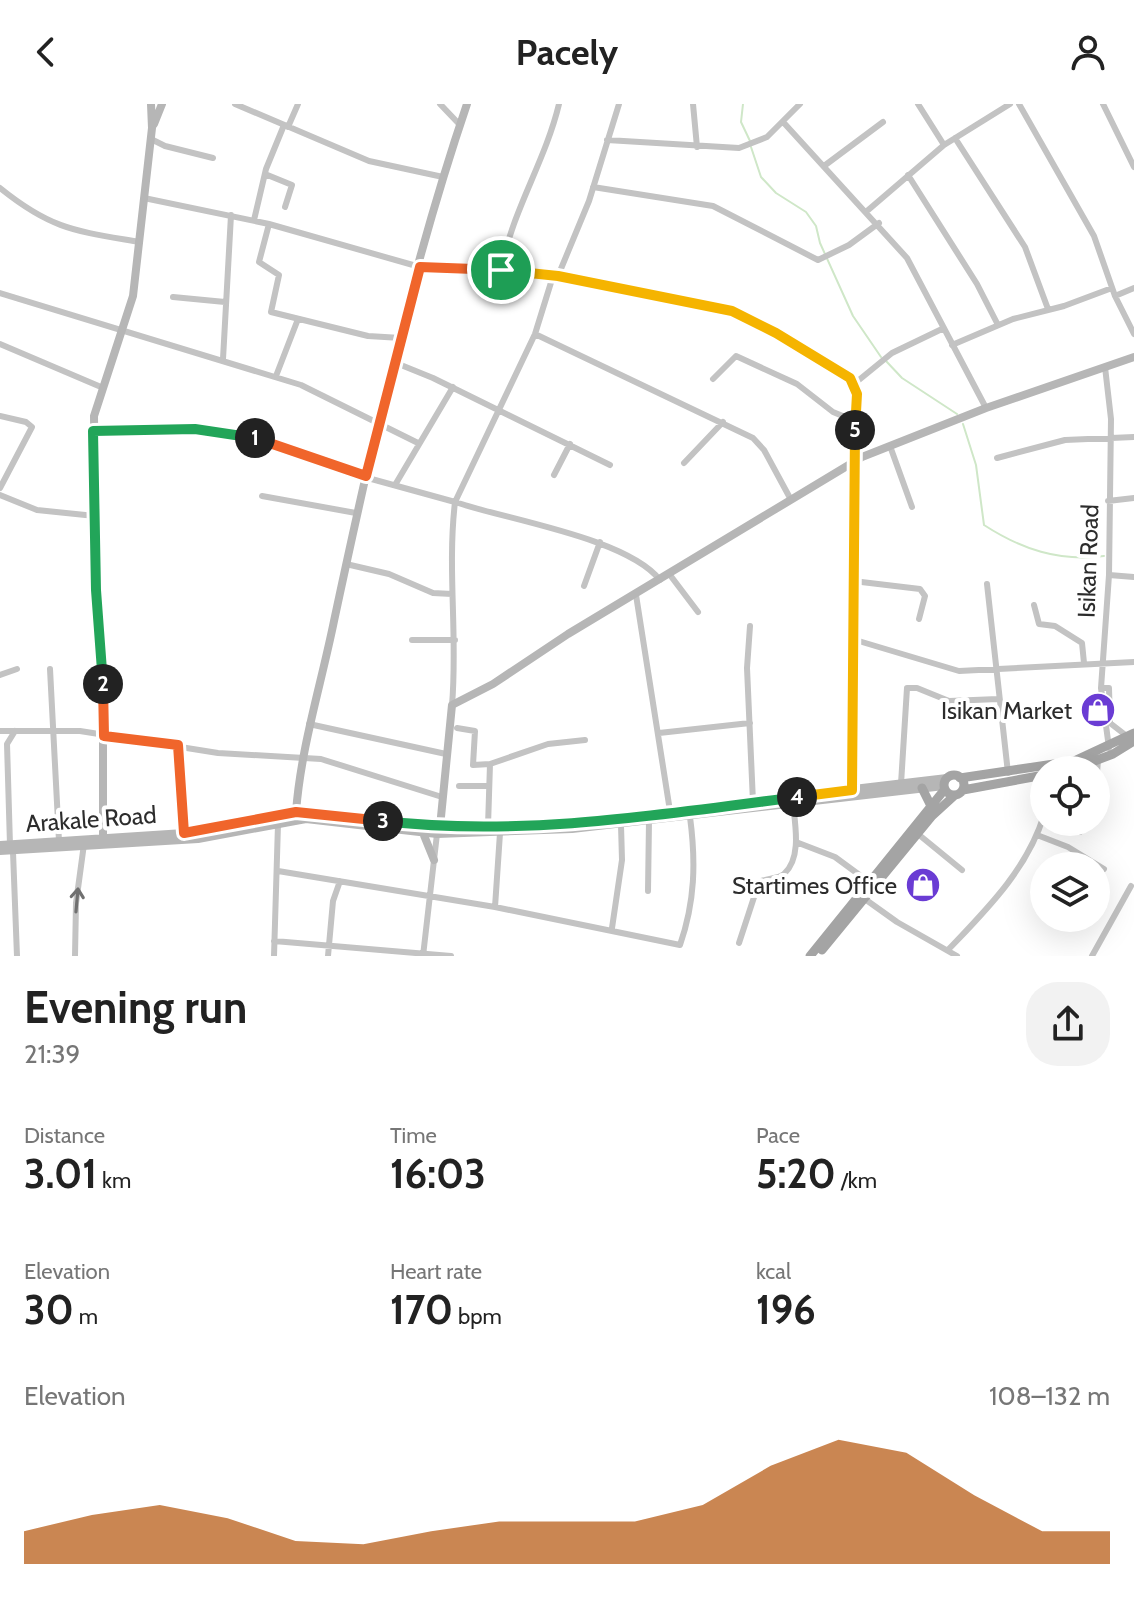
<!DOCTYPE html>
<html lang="en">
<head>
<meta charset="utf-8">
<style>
  body { margin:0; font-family:Cabin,sans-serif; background:#f2f2f2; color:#222; height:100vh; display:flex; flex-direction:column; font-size:30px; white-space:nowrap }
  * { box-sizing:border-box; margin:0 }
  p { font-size:26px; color:#767676 }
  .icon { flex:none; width:44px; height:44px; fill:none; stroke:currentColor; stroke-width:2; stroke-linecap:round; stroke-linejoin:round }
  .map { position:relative; height:852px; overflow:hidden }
  .side { display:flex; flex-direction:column; background:#fff; flex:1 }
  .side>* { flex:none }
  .fabs { position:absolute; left:1030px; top:652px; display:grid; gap:16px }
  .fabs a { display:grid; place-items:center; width:80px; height:80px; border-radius:50%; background:#fff; box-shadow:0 8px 32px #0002; font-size:40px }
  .pin { position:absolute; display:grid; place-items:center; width:68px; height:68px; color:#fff; margin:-34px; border:4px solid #fff; border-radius:50%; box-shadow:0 2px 8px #0007 }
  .km { position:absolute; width:40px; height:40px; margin:-20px; border-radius:50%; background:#222; color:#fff; font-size:22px; line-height:40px; text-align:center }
  .round { display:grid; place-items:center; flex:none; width:84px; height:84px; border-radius:32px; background:#f2f2f2 }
  .summary { display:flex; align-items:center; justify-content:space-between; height:136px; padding:0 24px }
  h1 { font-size:44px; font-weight:700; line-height:60px }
  .metrics { display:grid; grid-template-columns:repeat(3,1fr); gap:12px; height:136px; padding:8px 24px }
  .metrics div { display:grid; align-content:center }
  .metrics b { font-size:40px; font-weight:700 }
  .metrics small { font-size:22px; font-weight:400 }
  .metrics p { font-size:22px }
  .chart { height:224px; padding:16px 24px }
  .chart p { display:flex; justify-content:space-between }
  .chart svg { width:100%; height:144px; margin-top:8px; fill:#b45309; opacity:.7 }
  header { display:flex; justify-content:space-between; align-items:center; height:104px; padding:0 24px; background:#fff; font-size:36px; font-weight:700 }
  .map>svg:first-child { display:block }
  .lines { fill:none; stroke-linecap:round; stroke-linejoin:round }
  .stream { stroke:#cfe7c8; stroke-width:2 }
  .street { stroke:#c3c3c3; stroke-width:6 }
  .secondary { stroke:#b6b6b6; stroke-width:8 }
  .primary { stroke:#a4a4a4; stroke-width:9 }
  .oneway { stroke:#707070 }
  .split-1-casing { stroke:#fff; stroke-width:16 }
  .split-2-casing { stroke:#fff; stroke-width:16 }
  .split-3-casing { stroke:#fff; stroke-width:16 }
  .split-4-casing { stroke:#fff; stroke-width:16 }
  .split-5-casing { stroke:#fff; stroke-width:16 }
  .split-6-casing { stroke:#fff; stroke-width:16 }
  .split-1 { stroke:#f0652b; stroke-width:10 }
  .split-2 { stroke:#22a559; stroke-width:10 }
  .split-3 { stroke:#f0652b; stroke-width:10 }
  .split-4 { stroke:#22a559; stroke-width:10 }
  .split-5 { stroke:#f5b400; stroke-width:10 }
  .split-6 { stroke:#f5b400; stroke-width:10 }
  .labels { text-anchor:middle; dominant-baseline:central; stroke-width:8; stroke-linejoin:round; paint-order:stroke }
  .street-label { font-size:24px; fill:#2c2c2c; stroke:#fff }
  .poi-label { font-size:24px; fill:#2c2c2c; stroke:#fff; text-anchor:end }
</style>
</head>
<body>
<header><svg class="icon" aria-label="back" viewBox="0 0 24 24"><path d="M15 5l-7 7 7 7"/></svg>Pacely<svg class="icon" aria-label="person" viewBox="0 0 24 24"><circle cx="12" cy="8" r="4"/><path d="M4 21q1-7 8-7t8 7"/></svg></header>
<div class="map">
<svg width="1134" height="852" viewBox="0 0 1134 852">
  <rect width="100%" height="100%" fill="#fff"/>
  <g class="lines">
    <path class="stream" d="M743 0 741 18 750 37
      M751 43 761 73 776 89 806 108 816 122 820 139 853 212 881 253
      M886 257 902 274 957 310
      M963 320 976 361 984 421C1021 445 1059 458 1104 452"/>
    <path class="street" d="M235 0 369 57 443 73
      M440 0 460 21
      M693 0 697 43
      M918 0 944 41
      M1019 0 1094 132 1115 192 1134 230
      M1103 0 1134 63
      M784 19 907 154 986 304
      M288 23 298 0
      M955 34 1025 143 1048 205
      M151 35 165 42 213 54
      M607 36 739 44 767 33 800 0
      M824 62 883 18
      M265 70 292 81 285 103
      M908 71 977 180 998 221
      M593 83 713 102 818 156 849 141 879 119
      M0 84C52 126 76 127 140 138
      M144 94 269 120 420 163 542 170 716 203 751 216 850 274 857 290 852 686
      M867 107 944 41 1010 0
      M254 116 266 65 284 21
      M269 120 259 158 279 171 271 208 368 232 401 234
      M501 166C512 107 545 58 559 0
      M558 172 589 97 619 0
      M0 189 301 281 418 339
      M1115 192 1134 184
      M173 193 225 198
      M535 230 753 334 764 346 790 394
      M0 240 101 283
      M952 241 1013 215 1064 202 1112 184
      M223 255 231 111
      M396 259 433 274 610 361
      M1105 263 1111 315 1109 471 1101 584 1109 644
      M276 272 298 215
      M713 275 736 252 797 280 833 308 855 317
      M854 280 892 249 944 224
      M0 312 26 318 32 323 0 384
      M93 327 195 325 240 330 357 371 455 398 535 230 553 172
      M890 342 912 403
      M997 354 1065 336 1134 333
      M684 359 723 318
      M554 371 570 340
      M395 381 453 283
      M0 391 37 406 95 412
      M262 392 356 409
      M1108 397 1134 394
      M346 460 389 470 433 489 452 490
      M670 471 698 508
      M1109 471 1134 473
      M853 477 920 485 925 492 919 515
      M987 480 1008 669
      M584 482 600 438
      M636 491 670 707
      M1034 501 1039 520 1055 522 1082 539 1084 559
      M750 522 747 564 753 698
      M852 535 959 567 1134 558
      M412 536H455
      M50 565 59 737
      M0 571 17 565
      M1101 584H1109L1110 619 1128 633
      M452 601C458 533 447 466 455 398 508 416 627 434 660 476
      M309 620 446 650
      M457 624 475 627 473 661 490 660
      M0 627H80L218 649 321 655 442 693
      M659 629 750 619
      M178 641 184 729
      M901 680 907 584H917L949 597 998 595
      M459 682H489
      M1096 682 1098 656
      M488 722 490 660 548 640 585 636
      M1080 728 1084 718
      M918 730 962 766
      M1037 731 1068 743 1104 765
      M796 738 835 753 869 778
      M10 741 7 640 15 627
      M13 748 17 852
      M278 767 495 803 500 729
      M648 787 649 717
      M862 793 897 818 957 852
      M495 803 680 841C695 798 696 758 690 713
      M612 824 622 756 621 721
      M274 837 451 852
      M739 839 759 778C767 774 778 775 784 770 802 754 795 720 793 700
      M948 846C986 806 1027 766 1044 711
      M75 852 76 799 84 740
      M274 852 278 720
      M328 852 333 797 340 777
      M423 852 437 730
      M1092 852 1131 782"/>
    <path class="secondary" d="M154 20 162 0
      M296 708C301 643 321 581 334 517 371 344 410 168 467 0
      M440 723 452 601 493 580 568 530 862 353 986 304 1134 253
      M423 729 434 756
      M103 732V579L96 486 94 312 133 192 152 24 151 0
      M0 741 184 729 296 708 440 723 572 718 947 674
      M0 747 198 735 306 715 437 730 572 725 944 682"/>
    <path class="primary" d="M1071 666 1113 650 1134 637
      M944 681a10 10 0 1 1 20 0a10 10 0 1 1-20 0Z
      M960 674 1074 657 1134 629
      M922 684 931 702
      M963 686 1044 671
      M822 846 932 712 955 691
      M810 852 945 685"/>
  </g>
  <defs><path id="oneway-shaft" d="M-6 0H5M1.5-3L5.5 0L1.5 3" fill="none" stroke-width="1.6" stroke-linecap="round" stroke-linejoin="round" transform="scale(2)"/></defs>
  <use class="oneway" href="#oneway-shaft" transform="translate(77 796) rotate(-85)"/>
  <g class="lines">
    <g class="split-1-casing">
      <path id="split-1" d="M255 334 366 372 420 163 501 166"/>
    </g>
    <g class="split-2-casing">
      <path id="split-2" d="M103 580 96 486 93 327 195 325 255 334"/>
    </g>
    <g class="split-3-casing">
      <path id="split-3" d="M103 580 104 632 178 641 184 729 296 708 383 717"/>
    </g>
    <g class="split-4-casing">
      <path id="split-4" d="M383 717C520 733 660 711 797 693"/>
    </g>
    <g class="split-5-casing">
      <path id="split-5" d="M797 693 852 686 855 326"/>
    </g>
    <g class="split-6-casing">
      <path id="split-6" d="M501 166 558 172 732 207 776 229 850 274 857 290 855 326"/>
    </g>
    <use href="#split-1" class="split-1"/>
    <use href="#split-2" class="split-2"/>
    <use href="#split-3" class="split-3"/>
    <use href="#split-4" class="split-4"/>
    <use href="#split-5" class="split-5"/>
    <use href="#split-6" class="split-6"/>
  </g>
  <defs>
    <g id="shop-disc" transform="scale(1.8)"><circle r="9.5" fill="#6a3cd4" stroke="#fff"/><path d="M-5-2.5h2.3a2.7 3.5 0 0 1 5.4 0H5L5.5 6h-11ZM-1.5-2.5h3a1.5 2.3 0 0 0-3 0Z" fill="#fff"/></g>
  </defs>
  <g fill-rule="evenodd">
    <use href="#shop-disc" x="1098" y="606"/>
    <use href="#shop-disc" x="923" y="781"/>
  </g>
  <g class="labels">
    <g class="street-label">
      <text transform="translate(1088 457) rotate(-88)">Isikan Road</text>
      <text transform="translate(91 715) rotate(-4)">Arakale Road</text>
    </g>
    <g class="poi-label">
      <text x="1072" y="606">Isikan Market</text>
      <text x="897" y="781">Startimes Office</text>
    </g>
  </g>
</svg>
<div class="fabs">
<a><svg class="icon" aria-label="locate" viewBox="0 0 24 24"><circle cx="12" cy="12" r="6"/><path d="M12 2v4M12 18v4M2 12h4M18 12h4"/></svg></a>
<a><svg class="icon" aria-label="layers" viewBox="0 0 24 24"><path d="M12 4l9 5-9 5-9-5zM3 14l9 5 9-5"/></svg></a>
</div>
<div class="pin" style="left:501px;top:166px;background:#1e9e55"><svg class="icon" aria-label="arrive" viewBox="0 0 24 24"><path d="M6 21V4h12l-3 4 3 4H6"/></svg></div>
<b class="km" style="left:255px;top:334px">1</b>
<b class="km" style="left:103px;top:580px">2</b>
<b class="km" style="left:383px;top:717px">3</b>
<b class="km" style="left:797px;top:693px">4</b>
<b class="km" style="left:855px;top:326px">5</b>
</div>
<section class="side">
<div class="summary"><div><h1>Evening run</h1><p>21:39</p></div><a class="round"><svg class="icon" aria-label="share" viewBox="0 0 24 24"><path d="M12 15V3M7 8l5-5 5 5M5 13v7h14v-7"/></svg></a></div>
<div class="metrics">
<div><p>Distance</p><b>3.01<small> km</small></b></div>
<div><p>Time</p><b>16:03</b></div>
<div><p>Pace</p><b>5:20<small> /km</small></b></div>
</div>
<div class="metrics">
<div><p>Elevation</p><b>30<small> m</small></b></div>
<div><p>Heart rate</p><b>170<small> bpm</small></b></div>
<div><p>kcal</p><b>196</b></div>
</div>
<div class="chart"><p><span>Elevation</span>108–132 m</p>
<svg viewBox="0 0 160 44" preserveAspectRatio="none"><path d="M0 44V34L10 29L20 26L30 30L40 37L50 38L60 34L70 31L80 31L90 31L100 26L110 14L120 6L130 10L140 23L150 34L160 34V44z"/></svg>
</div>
</section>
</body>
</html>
